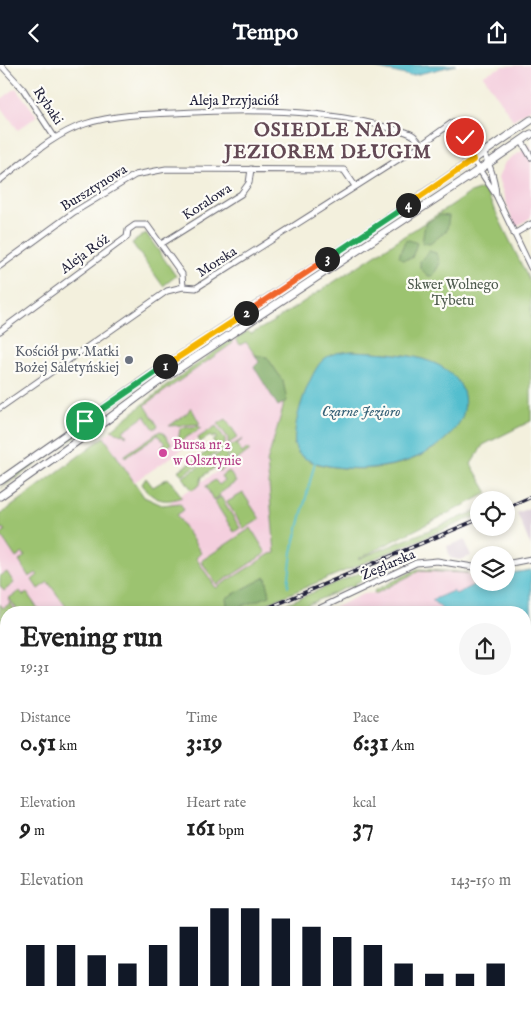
<!DOCTYPE html>
<html lang="en">
<head>
<meta charset="utf-8">
<style>
  body { margin:0; font-family:"IM FELL English",serif; background:#f6f6f6; color:#222; height:100vh; display:flex; flex-direction:column; font-size:19px; white-space:nowrap }
  * { box-sizing:border-box; margin:0 }
  p { font-size:16px; color:#767676 }
  .icon { flex:none; width:28px; height:28px; fill:none; stroke:currentColor; stroke-width:2; stroke-linecap:round; stroke-linejoin:round }
  .map { position:relative; flex:1; overflow:hidden }
  .drawer { position:absolute; left:0px; top:541px; width:531px; height:406px; display:flex; flex-direction:column; background:#fff; border-radius:20px 20px 0 0; box-shadow:0 2px 8px #0003 }
  .drawer>* { flex:none }
  .buttons { position:absolute; left:470px; top:426px; display:grid; gap:10px }
  .buttons a { display:grid; place-items:center; width:45px; height:45px; border-radius:50%; background:#fff; box-shadow:0 2px 8px #0003; font-size:25px }
  .pin { position:absolute; display:grid; place-items:center; width:42px; height:42px; color:#fff; margin:-21px; border:2px solid #fff; border-radius:50%; box-shadow:0 1px 5px #0007 }
  .km { position:absolute; width:25px; height:25px; margin:-12px; border-radius:50%; background:#222; color:#fff; font-size:14px; line-height:25px; text-align:center }
  .round { display:grid; place-items:center; flex:none; width:52px; height:52px; border-radius:26px; background:#f6f6f6 }
  .summary { display:flex; align-items:center; justify-content:space-between; height:85px; padding:0 20px }
  h1 { font-size:28px; font-weight:700; line-height:38px }
  .figures { display:grid; grid-template-columns:repeat(3,1fr); gap:8px; height:85px; padding:5px 20px }
  .figures div { display:grid; align-content:center }
  .figures b { font-size:25px; font-weight:700 }
  .figures small { font-size:14px; font-weight:400 }
  .figures p { font-size:14px }
  .chart { height:140px; padding:10px 20px }
  .chart p { display:flex; justify-content:space-between }
  .chart svg { width:100%; height:90px; margin-top:5px; stroke:#111827; stroke-width:6 }
  header { display:flex; justify-content:space-between; align-items:center; height:65px; padding:0 20px; background:#111827; color:#fff; font-size:22px; font-weight:700 }
  .map>svg:first-child { display:block }
  .built { fill:#f4cfde; fill-rule:evenodd }
  .industrial { fill:#d0bdce }
  .green { fill:#9cc36f; stroke:#5f7255; fill-rule:evenodd }
  .forest { fill:#7da962; stroke:#50664e }
  .water { fill:#52bece; stroke:#3a7084 }
  .lines { fill:none; stroke-linecap:round; stroke-linejoin:round }
  .stream { stroke:#52bece; stroke-width:2 }
  .street-casing { stroke:#6b6a74; stroke-width:7 }
  .secondary-casing { stroke:#6b6a74; stroke-width:9 }
  .street { stroke:#fff; stroke-width:5 }
  .secondary { stroke:#fff; stroke-width:7 }
  .rail-casing { stroke:#22223b; stroke-width:4 }
  .rail { stroke:#fdfcf7; stroke-width:2; stroke-dasharray:5.5; stroke-linecap:butt }
  .split-1-casing { stroke:#fff; stroke-width:10 }
  .split-2-casing { stroke:#fff; stroke-width:10 }
  .split-3-casing { stroke:#fff; stroke-width:10 }
  .split-4-casing { stroke:#fff; stroke-width:10 }
  .split-5-casing { stroke:#fff; stroke-width:10 }
  .split-1 { stroke:#22a559; stroke-width:6 }
  .split-2 { stroke:#f5b400; stroke-width:6 }
  .split-3 { stroke:#f0652b; stroke-width:6 }
  .split-4 { stroke:#22a559; stroke-width:6 }
  .split-5 { stroke:#f5b400; stroke-width:6 }
  .worship-dot { fill:#6b7280; stroke:#fdfcf7; stroke-width:2 }
  .hotel-dot { fill:#d1479c; stroke:#fdfcf7; stroke-width:2 }
  .labels { text-anchor:middle; dominant-baseline:central; stroke-width:4.5; stroke-linejoin:round; paint-order:stroke }
  .street-label { font-size:14px; fill:#22223b; stroke:#fdfcf7 }
  .park-label { font-size:14px; fill:#4d5a4d; stroke:#fdfcf7 }
  .worship-label { font-size:14px; fill:#5b616d; stroke:#fdfcf7; text-anchor:end }
  .hotel-label { font-size:14px; fill:#b23c85; stroke:#fdfcf7; text-anchor:start }
  .water-label { font-size:15px; font-style:italic; fill:#356076; stroke:#fdfcf7 }
  .district-label { font-size:19px; font-weight:bold; letter-spacing:1px; fill:#634955; stroke:#fdfcf7 }
</style>
</head>
<body>
<header><svg class="icon" aria-label="back" viewBox="0 0 24 24"><path d="M15 5l-7 7 7 7"/></svg>Tempo<svg class="icon" aria-label="share" viewBox="0 0 24 24"><path d="M12 15V3M7 8l5-5 5 5M5 13v7h14v-7"/></svg></header>
<div class="map">
<svg width="531" height="947" viewBox="0 0 531 947">
  <rect width="100%" height="100%" fill="#fdfcf7"/>
  <filter id="ink" filterUnits="userSpaceOnUse"><feTurbulence type="fractalNoise" baseFrequency=".02" numOctaves="2"/><feDisplacementMap in="SourceGraphic" scale="10" xChannelSelector="R" yChannelSelector="G"/><feConvolveMatrix kernelMatrix="1 2 1 2 8 2 1 2 1" color-interpolation-filters="sRGB"/></filter>
  <filter id="wash" filterUnits="userSpaceOnUse"><feTurbulence type="fractalNoise" baseFrequency=".0096" numOctaves="4" result="noise"/><feDisplacementMap in="SourceGraphic" scale="20" xChannelSelector="R" yChannelSelector="G"/><feGaussianBlur stdDeviation="1.12" result="paint"/><feColorMatrix in="noise" values="0 0 0 0 0 0 0 0 0 0 0 0 0 0 0 0 0 1.4 0 .05"/><feComposite in="paint" operator="in"/></filter>
  <g filter="url(#wash)">
    <rect width="100%" height="100%" fill="#f3f0dd"/>
    <path class="built" d="M531 0V43L513 55 483 10 504 1Z
      M16 23 37 51 18 65 0 40V35Z
      M531 80V152L515 163 498 113 505 97Z
      M248 266 284 324 283 343 267 397 278 528 225 547 6 548V607L0 609V450L110 367 171 317ZM214 363 236 394 151 450 133 418Z
      M419 506 468 508 479 547 323 548 363 529 375 528Z"/>
    <path class="industrial" d="M531 442V482L517 448Z
      M465 475 471 491 460 495 450 493 447 481Z"/>
    <path class="green" d="M484 123 531 219V356L483 380 471 399 488 428 358 494 479 445V450L244 548 70 547 48 517 38 524 32 515 38 510 36 508 29 512 19 496 25 491 23 488 16 493 0 469 5 466 3 463 0 465V450L104 372 144 432 162 440 180 438 184 445 177 450 201 488 196 493 216 523 270 489 275 488 267 397 283 343 284 324 264 292 255 290 246 277 240 280 236 274 248 266 251 269 274 256 470 128ZM352 286C380 288 412 287 437 300 479 321 467 361 434 383 406 402 368 407 335 402 327 401 313 399 307 394 302 390 298 384 294 380L301 339Z
      M146 168 176 211 163 221 132 178Z
      M231 275 233 278 145 340 158 361 154 364 145 351 123 366 127 371 111 365 165 322Z
      M191 342 200 359 169 361 187 348Z
      M226 354 238 372 228 379V373L218 359Z
      M85 360 88 364 1 423 28 401Z
      M199 361 201 363 178 378 180 363Z
      M216 361 225 374V382L182 410 178 406 216 381 213 376 217 373 216 371 212 373 210 371 200 377 198 373Z
      M160 366 163 367 171 379 164 384 162 381 165 379 158 370 125 392V390Z
      M243 374 237 379 242 388 248 383 250 385 231 400 227 383Z
      M226 384 228 401 220 406 214 403 202 412 200 420 192 425 183 412Z
      M229 406 236 417 219 429 220 431 213 435 206 421 215 415 219 420 224 416 221 411Z
      M146 413 153 422 168 413 182 432C164 439 152 435 142 419Z
      M243 428 260 454 244 464 227 437Z
      M221 432 240 463 234 467 214 436Z
      M251 463 266 488 217 520 201 496Z
      M412 486 414 492 354 519 358 522 354 524 350 521 291 547H266Z
      M417 504 468 508 419 506 375 529 374 526Z
      M7 507 14 518 4 526 0 521V511Z
      M20 526 23 530 27 528 40 547H19L9 533Z
      M8 534 16 547 6 548V565L0 556V539L3 543 10 539Z"/>
    <path class="forest" d="M440 150 449 151 447 165 430 179 422 178 425 159Z
      M409 175 417 178 412 193 402 195 399 191 405 176Z
      M429 186 436 188 440 198 433 211H428L420 203V196Z
      M255 290 267 292 283 316 287 336 278 341 254 302 259 297Z
      M266 512 270 531 228 546 226 533Z
      M0 920H6V941H112L110 947H0Z"/>
    <path class="water" d="M362 0H456L410 11Z
      M352 286C386 288 449 287 463 326 466 336 465 349 459 358 432 399 374 409 329 401 320 399 305 396 298 388 286 373 308 311 321 297 329 288 340 287 352 286Z
      M531 505V947H113L116 941H525V548L439 547 442 544 432 535 453 526 456 529 479 517 506 518V509Z"/>
    <g class="lines">
      <path class="stream" d="M288 521 292 487 315 397"/>
    </g>
  </g>
  <g filter="url(#ink)">
    <g class="lines">
      <g class="street-casing">
        <path id="street" d="M1 0 23 24 55 73
          M465 73 473 95 496 130 531 203
          M521 75 531 92
          M0 115C26 95 53 69 85 59 113 50 145 49 175 48 246 44 323 43 393 64 399 65 409 67 414 71 416 73 419 77 421 80L453 57C460 67 468 72 476 79 488 91 495 114 496 130
          M514 169 531 159
          M161 179 241 129 249 118 251 104
          M0 201 74 147 135 110 166 104 344 105 355 121
          M0 266 127 172 128 165 135 160H147L182 209 183 222
          M0 343 167 226 183 222 196 223 421 80
          M506 499 531 494
          M310 548 416 498 437 496 479 503
          M0 692 6 690
          M0 774 6 772
          M0 857 6 856"/>
      </g>
      <g class="secondary-casing">
        <path id="secondary" d="M0 416 151 310 371 165 531 55
          M0 431 100 360 158 317 464 115 531 69"/>
      </g>
      <use href="#street" class="street"/>
      <use href="#secondary" class="secondary"/>
      <g class="rail-casing">
        <path id="rail" d="M506 443 531 432
          M256 548 479 454
          M0 630 6 628"/>
      </g>
      <use href="#rail" class="rail"/>
    </g>
  </g>
  <g class="lines" filter="url(#ink)">
    <g class="split-1-casing">
      <path id="split-1" d="M85 356 165 301"/>
    </g>
    <g class="split-2-casing">
      <path id="split-2" d="M165 301 246 248"/>
    </g>
    <g class="split-3-casing">
      <path id="split-3" d="M246 248 327 194"/>
    </g>
    <g class="split-4-casing">
      <path id="split-4" d="M327 194 408 140"/>
    </g>
    <g class="split-5-casing">
      <path id="split-5" d="M408 140 473 95 465 72"/>
    </g>
    <use href="#split-1" class="split-1"/>
    <use href="#split-2" class="split-2"/>
    <use href="#split-3" class="split-3"/>
    <use href="#split-4" class="split-4"/>
    <use href="#split-5" class="split-5"/>
  </g>
  <circle class="worship-dot" cx="129" cy="295" r="5"/>
  <circle class="hotel-dot" cx="163" cy="388" r="5"/>
  <g class="labels">
    <g class="street-label">
      <text x="234" y="36">Aleja Przyjaciół</text>
      <text transform="translate(48 41) rotate(56)">Rybaki</text>
      <text transform="translate(94 123) rotate(-32)">Bursztynowa</text>
      <text transform="translate(207 137) rotate(-33)">Koralowa</text>
      <text transform="translate(85 189) rotate(-36)">Aleja Róż</text>
      <text transform="translate(217 197) rotate(-33)">Morska</text>
      <text transform="translate(388 500) rotate(-23)">Żeglarska</text>
    </g>
    <g class="park-label">
      <text x="453" y="220">Skwer Wolnego<tspan x="453" dy="16">Tybetu</tspan></text>
    </g>
    <g class="worship-label">
      <text x="119" y="287">Kościół pw. Matki<tspan x="119" dy="16">Bożej Saletyńskiej</tspan></text>
    </g>
    <g class="hotel-label">
      <text x="173" y="380">Bursa nr 2<tspan x="173" dy="16">w Olsztynie</tspan></text>
    </g>
    <g class="water-label">
      <text x="361" y="346">Czarne Jezioro</text>
    </g>
    <g class="district-label">
      <text x="328" y="66">OSIEDLE NAD<tspan x="328" dy="22">JEZIOREM DŁUGIM</tspan></text>
    </g>
  </g>
</svg>
<div class="buttons">
<a><svg class="icon" aria-label="locate" viewBox="0 0 24 24"><circle cx="12" cy="12" r="6"/><path d="M12 2v4M12 18v4M2 12h4M18 12h4"/></svg></a>
<a><svg class="icon" aria-label="layers" viewBox="0 0 24 24"><path d="M12 4l9 5-9 5-9-5zM3 14l9 5 9-5"/></svg></a>
</div>
<div class="pin" style="left:85px;top:356px;background:#1e9e55"><svg class="icon" aria-label="arrive" viewBox="0 0 24 24"><path d="M6 21V4h12l-3 4 3 4H6"/></svg></div>
<div class="pin" style="left:465px;top:72px;background:#d93025"><svg class="icon" aria-label="check" viewBox="0 0 24 24"><path d="M5 12l5 5 9-10"/></svg></div>
<b class="km" style="left:165px;top:301px">1</b>
<b class="km" style="left:246px;top:248px">2</b>
<b class="km" style="left:327px;top:194px">3</b>
<b class="km" style="left:408px;top:140px">4</b>
<section class="drawer">
<div class="summary"><div><h1>Evening run</h1><p>19:31</p></div><a class="round"><svg class="icon" aria-label="share" viewBox="0 0 24 24"><path d="M12 15V3M7 8l5-5 5 5M5 13v7h14v-7"/></svg></a></div>
<div class="figures">
<div><p>Distance</p><b>0.51<small> km</small></b></div>
<div><p>Time</p><b>3:19</b></div>
<div><p>Pace</p><b>6:31<small> /km</small></b></div>
</div>
<div class="figures">
<div><p>Elevation</p><b>9<small> m</small></b></div>
<div><p>Heart rate</p><b>161<small> bpm</small></b></div>
<div><p>kcal</p><b>37</b></div>
</div>
<div class="chart"><p><span>Elevation</span>143–150 m</p>
<svg viewBox="0 0 160 44" preserveAspectRatio="none"><path d="M5 44V24M15 44V24M25 44V29M35 44V33M45 44V24M55 44V15M65 44V6M75 44V6M85 44V11M95 44V15M105 44V20M115 44V24M125 44V33M135 44V38M145 44V38M155 44V33"/></svg>
</div>
</section>
</div>
</body>
</html>
